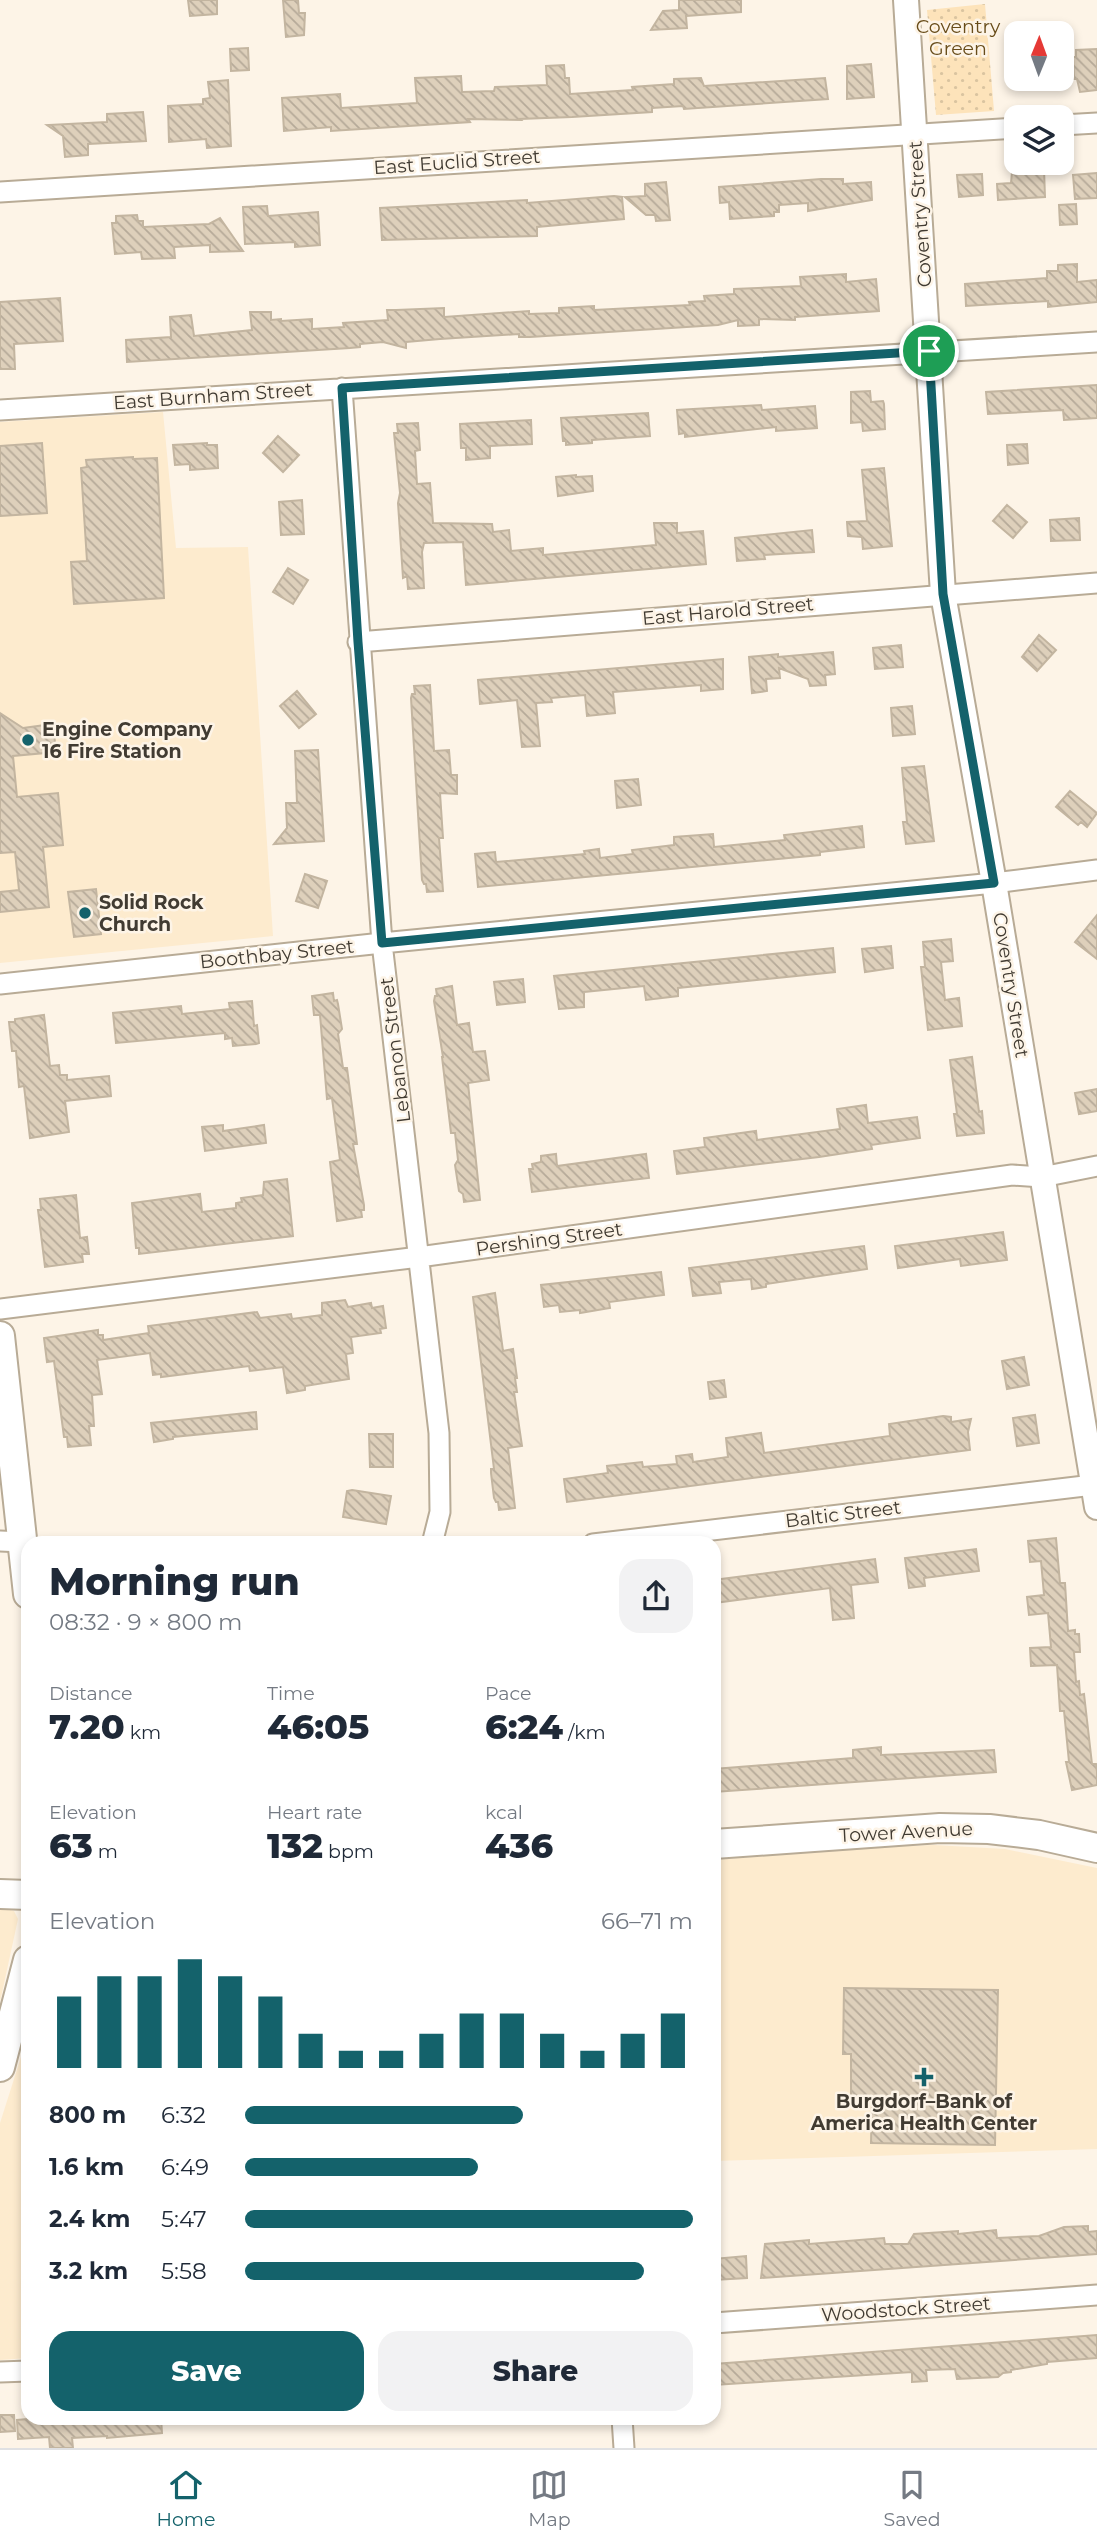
<!DOCTYPE html>
<html lang="en">
<head>
<meta charset="utf-8">
<style>
  body { margin:0; font-family:Montserrat,sans-serif; background:#f2f2f3; color:#1f2937; height:100vh; display:flex; flex-direction:column; font-size:26px; white-space:nowrap }
  * { box-sizing:border-box; margin:0 }
  p { font-size:23px; color:#747a83 }
  .icon { flex:none; width:38px; height:38px; fill:none; stroke:currentColor; stroke-width:2; stroke-linecap:round; stroke-linejoin:round }
  .map { position:relative; flex:1; overflow:hidden }
  .panel { position:absolute; left:21px; top:1536px; width:700px; height:889px; display:flex; flex-direction:column; background:#fff; border-radius:21px; box-shadow:0 4px 10px #0003 }
  .panel>* { flex:none }
  .needle { width:46px; rotate:1deg }
  .buttons { position:absolute; left:1004px; top:21px; display:grid; gap:14px }
  .buttons a { display:grid; place-items:center; width:70px; height:70px; border-radius:14px; background:#fff; box-shadow:0 4px 10px #0003; font-size:35px }
  .pin { position:absolute; display:grid; place-items:center; width:60px; height:60px; color:#fff; margin:-30px; border:4px solid #fff; border-radius:50%; box-shadow:0 2px 7px #0007 }
  .round { display:grid; place-items:center; flex:none; width:74px; height:74px; border-radius:21px; background:#f2f2f3 }
  .head { display:flex; align-items:center; justify-content:space-between; height:119px; padding:0 28px }
  h1 { font-size:38px; font-weight:800; line-height:52px }
  .stats { display:grid; grid-template-columns:repeat(3,1fr); gap:10px; height:119px; padding:7px 28px }
  .stats div { display:grid; align-content:center }
  .stats b { font-size:35px; font-weight:800 }
  .stats small { font-size:19px; font-weight:400 }
  .stats p { font-size:19px }
  .chart { height:196px; padding:14px 28px }
  .chart p { display:flex; justify-content:space-between }
  .chart svg { width:100%; height:126px; margin-top:7px; stroke:#14626b; stroke-width:6 }
  .button { display:flex; gap:14px; margin-top:auto; padding:14px 28px }
  .button a { flex:1; height:80px; border-radius:21px; background:#14626b; color:#fff; font-size:28px; font-weight:800; line-height:80px; text-align:center }
  .button a+a { background:#f2f2f3; color:#1f2937 }
  ul { padding:0 28px; list-style:none; font-size:23px }
  li { display:grid; grid-template-columns:112px 84px 1fr; align-items:center; height:52px }
  li i { height:18px; border-radius:9px; background:#14626b }
  .dock { display:flex; justify-content:space-around; align-items:center; height:98px; border-top:2px solid #e0e1e3; background:#fff; font-size:19px; color:#747a83 }
  .dock a { display:grid; justify-items:center; gap:4px }
  .dock .active { color:#14626b }
  .map>svg:first-child { display:block }
  .built { fill:#fdebce }
  .park { fill:url(#park-dots) }
  .building { fill:url(#building-back-hatch); stroke:#c3b5a0; stroke-width:2 }
  .lines { fill:none; stroke-linecap:round; stroke-linejoin:round }
  .minor-casing { stroke:#b8ab96; stroke-width:23 }
  .tertiary-casing { stroke:#b8ab96; stroke-width:28 }
  .secondary-casing { stroke:#b8ab96; stroke-width:32 }
  .minor { stroke:#fff; stroke-width:19 }
  .tertiary { stroke:#fff; stroke-width:24 }
  .secondary { stroke:#fff; stroke-width:28 }
  .route-casing { stroke:#fff; stroke-width:14 }
  .route { stroke:#14626b; stroke-width:9 }
  .poi-dot { fill:#14626b; stroke:#fdf4e7; stroke-width:2.5 }
  .labels { text-anchor:middle; dominant-baseline:central; stroke-width:5; stroke-linejoin:round; paint-order:stroke }
  .park-label { font-size:19px; fill:#684c19; stroke:#fdf4e7 }
  .street-label { font-size:19px; fill:#413b32; stroke:#fdf4e7 }
  .poi-label { font-size:19px; font-weight:bold; fill:#413b32; stroke:#fdf4e7; text-anchor:start }
</style>
</head>
<body>
<div class="map">
<svg width="1097" height="2448" viewBox="0 0 1097 2448">
  <defs>
    <pattern id="park-dots" width="8" height="8" patternUnits="userSpaceOnUse" patternTransform="scale(1.75)"><rect width="8" height="8" fill="#fde3ba"/><path d="M2 2h.1M6 6h.1" fill="none" stroke="#dac4a0" stroke-width="1.8" stroke-linecap="round"/></pattern>
    <pattern id="building-back-hatch" width="6" height="6" patternUnits="userSpaceOnUse" patternTransform="scale(1.75)"><rect width="6" height="6" fill="#ded0bb"/><path d="M-1 5l2 2M0 0l6 6M5-1l2 2" fill="none" stroke="#b6aa99"/></pattern>
  </defs>
  <rect width="100%" height="100%" fill="#fdf4e7"/>
  <path class="built" d="M163 412 176 548 248 547 273 936 0 963V422Z
    M934 1845 1005 1849 1097 1868V2149L714 2161V1860L872 1847Z
    M0 1907 14 1911 18 1919 0 2002Z
    M28 2035V2358L0 2360V2123Z"/>
  <path class="park" d="M985 4 994 111 936 115 927 10Z"/>
  <path class="building" d="M188 0H217V14L190 16Z
    M283 0H298L299 13H305L304 35 286 37Z
    M679 0H741V12L686 16 687 28 651 30 663 11 679 10Z
    M248 48 249 70 231 71 230 49Z
    M1097 49V90L1080 92 1077 79H1074L1073 57H1076V50Z
    M871 64 874 97 847 99V66Z
    M564 65 565 78H569L570 94 633 90 632 87 674 84V79L701 78 704 86 825 78 828 99 684 109 683 106 652 108V112L572 117 520 119 521 120 468 119 470 122 331 131V127L284 131 282 98 340 94 341 108 417 103 415 78 461 76 462 92 494 91 495 87 547 85 546 66Z
    M228 80 231 146 207 148 206 139 169 142 168 106 203 104V99L210 98 208 82Z
    M143 112 146 141 88 144V155L65 157 63 136 47 125 107 122V114Z
    M1044 169 1045 197 998 200 997 184 1011 183 1012 172Z
    M1097 173V198L1075 199 1073 175Z
    M982 174 983 195 959 197 957 175Z
    M821 179H843V184L871 182 872 200 808 211V203L779 205V212H774V216L730 219 729 202 720 203 719 187Z
    M666 182 670 220 656 221 655 215H646L625 197 645 196V184Z
    M614 196 622 197 624 219 537 227V236L382 240 380 208 527 200V203Z
    M1076 204 1077 224 1060 225 1059 205Z
    M267 206 268 216 318 212 320 245 295 247V242L245 244 243 207Z
    M137 215 138 221H143V227L209 224 220 218 243 251 210 252V245L174 247 175 258 142 259 141 252 115 254 112 223H116V216Z
    M1077 264V282L1097 280V302L1048 307V301L966 306 965 284 1047 278V271H1058V265Z
    M846 274V282L876 279 879 311 795 317V320L759 319V325L738 326V320L718 325 530 337H519V334L440 339 406 342V348L383 342 360 344V347L350 348 127 362 126 340 171 337 170 317 191 315 194 336 252 330 250 312H271V320L281 319V321L312 319V329L344 327 343 323 388 320 387 310H396L444 308V317L529 311V314L559 313V308L594 306V310L690 305 689 302 705 301 704 296 734 294V289L801 286 800 277Z
    M60 298 63 341 14 344 15 369H0V302Z
    M1097 385V418L1064 420 1063 410 988 414 986 392Z
    M870 391 871 402 883 401 884 404 885 429 863 431 862 422 851 423V392Z
    M761 405 762 410 815 406 817 428 776 431V427L685 437V433L679 434 677 410Z
    M648 413 650 436 592 440V443L566 445V441H563L561 418Z
    M531 420 532 444 490 446V458L466 460V448H461L460 424Z
    M418 423 420 450 415 451 417 484 430 483 433 523 492 524 493 532 509 530 511 551 543 548V555L656 545 654 523H677V533L703 531 706 564 466 585 463 542 424 543 422 552 424 588 408 589 407 576 403 578 398 503 400 493 394 433H398L397 424Z
    M278 436 299 455 283 472 263 453Z
    M42 443 47 513 0 516V446Z
    M207 443V445H217L218 468 190 470V464L175 465 173 445Z
    M1027 444 1028 463 1008 465 1007 445Z
    M133 457V459L157 458 164 598 74 604 71 562 87 561 81 468 87 467 86 460Z
    M884 468 892 546 863 549 862 537 848 536 847 522 867 521 862 470Z
    M576 475V477L592 476 593 491 558 496 556 477Z
    M302 500 304 534 281 535 279 502Z
    M1007 505 1027 522 1013 538 993 521Z
    M1079 518 1080 540 1051 541 1050 520Z
    M812 530 814 552 764 555 765 559 737 561 735 538Z
    M288 568 308 580 293 604 273 592Z
    M1039 635 1056 650 1037 671 1022 657Z
    M901 645 903 667 875 669 873 648Z
    M833 652 835 674 825 675 826 685 810 686 808 679 779 668 780 678 766 679 767 691 752 693 749 657 778 654V657Z
    M723 659V689L701 691V685L613 692 615 713 587 716 585 695 551 698 552 702 536 703 540 746 522 747 517 700 480 704 478 680Z
    M430 685 434 751 449 750 451 775H457V794L440 793 443 838H439L443 891 427 892 426 884H424L422 880 411 698 412 694H415L414 686Z
    M297 691 316 714 299 728 280 706Z
    M912 706 915 734 893 736 891 708Z
    M0 713 23 728 53 724 56 752 13 756 17 797 58 793 63 845 43 847 49 907 0 912V892L19 890 15 852 0 853Z
    M318 750 324 841 274 844 287 828 286 803H297L295 751Z
    M924 766 934 841 906 844 903 822H907L902 768Z
    M638 779 641 805 617 808 615 781Z
    M1070 791 1097 813 1087 827 1081 822 1078 825 1056 807Z
    M862 826 864 847 820 852V855L478 887 475 854 495 852 496 862 585 854 584 851 599 849 600 858 633 854 632 850 674 845V837L713 834 714 847 785 840 784 835Z
    M305 874 327 881 318 908 296 901Z
    M96 889 101 934 74 937 68 892Z
    M1097 915V959L1075 942Z
    M951 939 953 961 941 962 945 1000 959 998 962 1026 928 1030 921 967H925L923 942Z
    M891 946 893 968 865 972 862 949Z
    M833 948 835 972 678 988V996L646 1000 644 986 584 992V1007L559 1009 554 976Z
    M523 979 525 1002 497 1005 494 982Z
    M452 986 457 1025 469 1023 473 1052 485 1051 489 1080 468 1083 480 1200 464 1202 463 1194 459 1191 455 1165 458 1160 455 1133H451L442 1057H443L434 1001 435 996H437L436 989Z
    M333 993 334 1001 337 1000 338 1004 342 1029 338 1034 343 1068H347L357 1144H353L364 1205V1210H361L362 1217 337 1221 330 1162 340 1160 332 1098 327 1099 320 1015H314L312 996Z
    M252 1001 254 1026 257 1025 259 1043 256 1044 233 1046 232 1038 225 1039V1033L116 1043 113 1013 181 1006 182 1014 230 1009 229 1003Z
    M44 1015 50 1066 59 1065 60 1075H67V1080L109 1076 111 1096 65 1101 69 1132 30 1138 24 1086 19 1087 16 1051H12L9 1022H15V1019Z
    M972 1057 979 1112 982 1111 984 1133 957 1136 954 1114H957L950 1060Z
    M1097 1089V1111L1079 1114 1075 1093Z
    M866 1105 868 1123 917 1117 920 1138 871 1145 872 1149 819 1157 677 1174 674 1151 705 1147 704 1138 756 1131 757 1140 840 1129 837 1109Z
    M223 1125V1131L264 1125 266 1143 205 1151 202 1127Z
    M556 1154 557 1166 646 1154 649 1178 532 1192 529 1169H533L532 1164 541 1162V1156Z
    M287 1179 293 1236 139 1254V1248H136L132 1203 200 1194 202 1212 236 1208V1203L242 1202 241 1198 263 1195 264 1182Z
    M76 1195 80 1238 87 1237 89 1254H82L83 1262 45 1267 38 1210H41L40 1199Z
    M1003 1232 1007 1260 961 1266 960 1259 898 1268 895 1246Z
    M864 1246 867 1269 766 1284V1287L752 1289 751 1279 719 1282 721 1293 693 1296 689 1268Z
    M661 1272 664 1295 609 1302 610 1308 580 1313V1310L560 1312 559 1305 544 1307 541 1285Z
    M495 1293 503 1351 513 1349 517 1378H515L517 1392H514L522 1446 508 1448 515 1508 499 1510 498 1502H496L494 1498 491 1473V1469H494L473 1297Z
    M345 1300 348 1307 371 1303 372 1308 383 1306 386 1328 380 1329 381 1333 351 1337 353 1353 346 1354 349 1379 305 1386V1390L287 1393 283 1367 250 1371 249 1366 161 1377V1374L153 1375 150 1353 97 1360 102 1394 92 1395 94 1426H89L91 1445 68 1447 67 1437H64L54 1361 47 1362 44 1338 98 1330V1335H103V1340L149 1333 148 1326 257 1312 260 1318 291 1314 292 1319 322 1315V1303Z
    M1024 1357 1029 1385 1007 1389 1002 1361Z
    M724 1380 726 1397 710 1399 708 1382Z
    M256 1412 257 1429 173 1437V1439L154 1442 151 1423Z
    M1035 1415 1039 1443 1017 1446 1013 1418Z
    M943 1416 951 1417V1422L971 1419 968 1432 970 1450 567 1502 564 1479 608 1473 607 1466 642 1462 643 1467 677 1464 676 1456 692 1454 693 1462 728 1457 726 1438 761 1433 764 1453 890 1436 889 1424Z
    M369 1434H393V1467H370Z
    M352 1490 391 1496 386 1524 343 1517 347 1491Z
    M1056 1538 1060 1583H1065L1068 1631 1075 1630V1634H1079L1080 1652H1074L1076 1682 1079 1681 1080 1695 1084 1694 1092 1764H1096L1097 1772V1785L1072 1790 1066 1762H1069L1064 1711H1060L1057 1665 1031 1666 1030 1648 1051 1647 1048 1613 1029 1615 1027 1597 1044 1595 1041 1561 1030 1562 1028 1541Z
    M976 1549 979 1571 924 1578 925 1586 909 1588 905 1558Z
    M875 1559 878 1582 851 1585 854 1618 833 1620 830 1588 714 1603V1580Z
    M881 1747V1755L994 1750 996 1772 714 1792V1769L853 1758V1750Z
    M844 1988 998 1990 995 2145 871 2143 872 2099H851V2054H843Z
    M1088 2226V2232L1097 2231V2254L761 2278 765 2244 809 2240V2244L884 2238 885 2244H908L914 2234 958 2231V2234L996 2230 997 2238 1039 2236 1064 2227Z
    M746 2256 747 2278 714 2280V2259Z
    M1097 2335V2358L1047 2362V2364L1011 2370V2372L1003 2373 998 2377 957 2379 955 2369 926 2370 927 2381 912 2382V2372L714 2385V2364Z
    M0 2415H14L15 2431 0 2432Z
    M40 2418H161L162 2433 107 2438V2436L72 2438 73 2448H50L49 2437 18 2439 17 2420Z"/>
  <g class="lines">
    <g class="minor-casing">
      <path id="minor" d="M1062 125 1097 123
        M0 192 1017 128
        M342 388 382 943 439 1433 440 1512 432 1544
        M0 410 1097 342
        M358 642 1097 583
        M0 984 382 943 994 883 1097 870
        M0 1309 419 1257 1012 1175 1042 1177 1097 1166
        M0 1541 22 1542
        M593 1544 1093 1485
        M714 2323 1097 2295
        M0 2372 28 2371
        M622 2418 624 2448"/>
    </g>
    <g class="tertiary-casing">
      <path id="tertiary" d="M906 0 943 594 994 883 1097 1507"/>
    </g>
    <g class="secondary-casing">
      <path id="secondary" d="M0 1336 28 1594
        M714 1844 940 1828 989 1829 1039 1835 1097 1848
        M0 1894 28 1895
        M0 2067 28 1960"/>
    </g>
    <use href="#minor" class="minor"/>
    <use href="#tertiary" class="tertiary"/>
    <use href="#secondary" class="secondary"/>
  </g>
  <g class="lines">
    <g class="route-casing">
      <path id="route" d="M929 351 943 594 994 883 382 943 358 642 342 388Z"/>
    </g>
    <use href="#route" class="route"/>
  </g>
  <g class="poi-dot">
    <circle cx="28" cy="740" r="7"/>
    <circle cx="85" cy="913" r="7"/>
    <path d="M920.5 2066.5h7v7h7v7h-7v7h-7v-7h-7v-7h7z"/>
  </g>
  <g class="labels">
    <g class="park-label">
      <text x="958" y="26">Coventry<tspan x="958" dy="22">Green</tspan></text>
    </g>
    <g class="street-label">
      <text transform="translate(457 162) rotate(-4)">East Euclid Street</text>
      <text transform="translate(920 214) rotate(-94)">Coventry Street</text>
      <text transform="translate(213 396) rotate(-4)">East Burnham Street</text>
      <text transform="translate(728 611) rotate(-5)">East Harold Street</text>
      <text transform="translate(277 954) rotate(-6)">Boothbay Street</text>
      <text transform="translate(1011 985) rotate(81)">Coventry Street</text>
      <text transform="translate(395 1050) rotate(-97)">Lebanon Street</text>
      <text transform="translate(549 1239) rotate(-8)">Pershing Street</text>
      <text transform="translate(843 1514) rotate(-7)">Baltic Street</text>
      <text transform="translate(906 1832) rotate(-3)">Tower Avenue</text>
      <text transform="translate(906 2309) rotate(-4)">Woodstock Street</text>
    </g>
    <g class="poi-label">
      <text x="42" y="729">Engine Company<tspan x="42" dy="22">16 Fire Station</tspan></text>
      <text x="99" y="902">Solid Rock<tspan x="99" dy="22">Church</tspan></text>
      <text x="924" y="2101" text-anchor="middle">Burgdorf–Bank of<tspan x="924" dy="22">America Health Center</tspan></text>
    </g>
  </g>
</svg>
<div class="buttons">
<a><svg class="needle" viewBox="-14 -14 28 28"><path d="M0-13l5 13h-10z" fill="#e53935"/><path d="M0 13l5-13h-10z" fill="#747a83"/></svg></a>
<a><svg class="icon" aria-label="layers" viewBox="0 0 24 24"><path d="M12 4l9 5-9 5-9-5zM3 14l9 5 9-5"/></svg></a>
</div>
<div class="pin" style="left:929px;top:351px;background:#1e9e55"><svg class="icon" aria-label="arrive" viewBox="0 0 24 24"><path d="M6 21V4h12l-3 4 3 4H6"/></svg></div>
<section class="panel">
<div class="head"><div><h1>Morning run</h1><p>08:32 · 9 × 800 m</p></div><a class="round"><svg class="icon" aria-label="share" viewBox="0 0 24 24"><path d="M12 15V3M7 8l5-5 5 5M5 13v7h14v-7"/></svg></a></div>
<div class="stats">
<div><p>Distance</p><b>7.20<small> km</small></b></div>
<div><p>Time</p><b>46:05</b></div>
<div><p>Pace</p><b>6:24<small> /km</small></b></div>
</div>
<div class="stats">
<div><p>Elevation</p><b>63<small> m</small></b></div>
<div><p>Heart rate</p><b>132<small> bpm</small></b></div>
<div><p>kcal</p><b>436</b></div>
</div>
<div class="chart"><p><span>Elevation</span>66–71 m</p>
<svg viewBox="0 0 160 44" preserveAspectRatio="none"><path d="M5 44V19M15 44V12M25 44V12M35 44V6M45 44V12M55 44V19M65 44V32M75 44V38M85 44V38M95 44V32M105 44V25M115 44V25M125 44V32M135 44V38M145 44V32M155 44V25"/></svg>
</div>
<ul>
<li><b>800 m</b>6:32<i style="width:62%"></i></li>
<li><b>1.6 km</b>6:49<i style="width:52%"></i></li>
<li><b>2.4 km</b>5:47<i style="width:100%"></i></li>
<li><b>3.2 km</b>5:58<i style="width:89%"></i></li>
</ul>
<div class="button"><a>Save</a><a>Share</a></div>
</section>
</div>
<nav class="dock">
<a class="active"><svg class="icon" aria-label="home" viewBox="0 0 24 24"><path d="M3 11l9-7 9 7M6 9v11h12V9"/></svg>Home</a>
<a><svg class="icon" aria-label="map" viewBox="0 0 24 24"><path d="M3 6l6-2 6 2 6-2v14l-6 2-6-2-6 2zM9 4v14M15 6v14"/></svg>Map</a>
<a><svg class="icon" aria-label="saved" viewBox="0 0 24 24"><path d="M7 4h10v16l-5-4-5 4z"/></svg>Saved</a>
</nav>
</body>
</html>
